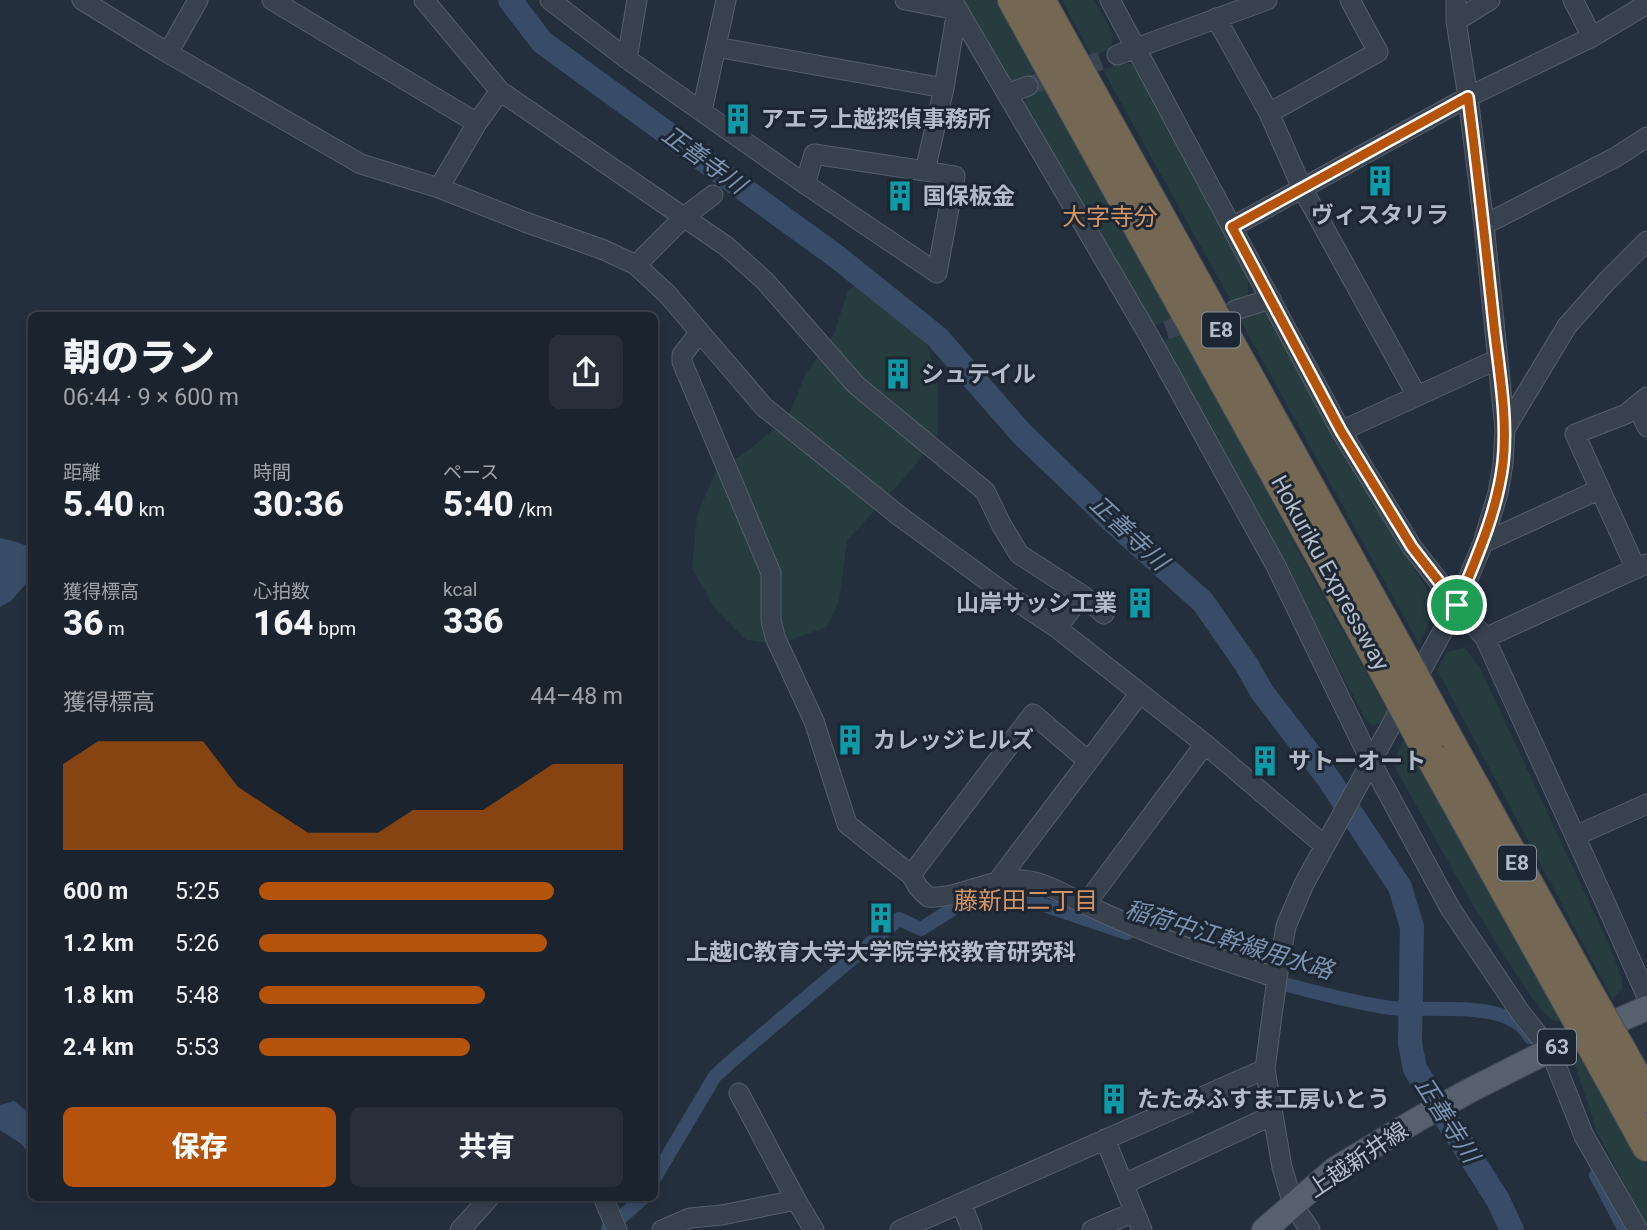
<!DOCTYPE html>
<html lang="ja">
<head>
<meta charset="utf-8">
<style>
  body { margin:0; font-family:Roboto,"Noto Sans JP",sans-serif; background:#282f3a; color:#f1f3f6; height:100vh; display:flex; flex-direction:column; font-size:26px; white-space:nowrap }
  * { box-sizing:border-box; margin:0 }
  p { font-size:23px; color:#a0a4aa }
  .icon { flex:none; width:38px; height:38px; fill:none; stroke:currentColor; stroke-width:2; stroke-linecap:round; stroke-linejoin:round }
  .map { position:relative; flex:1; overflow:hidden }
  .side { position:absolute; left:28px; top:312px; width:630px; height:889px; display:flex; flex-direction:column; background:#1b232e; border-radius:10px; box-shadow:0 4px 10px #0003,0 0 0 2px #39404a }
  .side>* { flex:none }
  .pin { position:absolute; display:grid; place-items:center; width:60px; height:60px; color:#fff; margin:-30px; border:4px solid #fff; border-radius:50%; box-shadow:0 2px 7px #0007 }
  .round { display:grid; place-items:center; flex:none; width:74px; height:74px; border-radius:10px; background:#282f3a }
  .headline { display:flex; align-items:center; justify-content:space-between; height:119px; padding:0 35px }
  h1 { font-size:38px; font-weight:800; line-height:52px }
  .metrics { display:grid; grid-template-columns:repeat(3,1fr); gap:10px; height:119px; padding:7px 35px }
  .metrics div { display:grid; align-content:center }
  .metrics b { font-size:35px; font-weight:800 }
  .metrics small { font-size:19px; font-weight:400 }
  .metrics p { font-size:19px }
  .chart { height:196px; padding:14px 35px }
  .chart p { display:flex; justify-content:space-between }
  .chart svg { width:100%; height:126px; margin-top:7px; fill:#b45309; opacity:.7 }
  .primary-button { display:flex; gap:14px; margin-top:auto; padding:14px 35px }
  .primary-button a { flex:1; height:80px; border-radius:10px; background:#b45309; color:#fff; font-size:28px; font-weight:800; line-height:80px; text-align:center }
  .primary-button a+a { background:#282f3a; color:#f1f3f6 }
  ul { padding:0 35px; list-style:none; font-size:23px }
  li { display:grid; grid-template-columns:112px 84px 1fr; align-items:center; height:52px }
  li i { height:18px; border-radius:9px; background:#b45309 }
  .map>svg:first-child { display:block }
  .green { fill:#263c3f }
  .water { fill:#394c67 }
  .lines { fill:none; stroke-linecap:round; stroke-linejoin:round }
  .canal { stroke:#394c67; stroke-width:14 }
  .river { stroke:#394c67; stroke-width:24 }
  .minor-tunnel { stroke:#3a4453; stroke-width:19; stroke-dasharray:19 10; stroke-linecap:butt }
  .minor-casing { stroke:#565f6c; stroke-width:21 }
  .major-casing { stroke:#414a57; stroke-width:26 }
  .highway-casing { stroke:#434c59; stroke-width:32 }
  .minor { stroke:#38414e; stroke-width:19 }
  .major { stroke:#56606e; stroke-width:24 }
  .highway { stroke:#746855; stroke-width:30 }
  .highway-bridge-casing { stroke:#434c59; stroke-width:32; stroke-linecap:butt }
  .highway-bridge { stroke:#746855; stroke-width:30 }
  .route-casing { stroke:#fff; stroke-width:14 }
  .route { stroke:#b45309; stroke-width:9 }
  .labels { text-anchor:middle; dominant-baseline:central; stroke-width:6; stroke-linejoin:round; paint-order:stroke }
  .shield { fill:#1d2633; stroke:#878f9c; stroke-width:2 }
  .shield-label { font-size:21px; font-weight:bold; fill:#b4bcc9 }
  .poi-label { font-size:23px; font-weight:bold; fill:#b4bcc9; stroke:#1d2633; text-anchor:start }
  .street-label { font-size:23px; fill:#b4bcc9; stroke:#1d2633 }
  .water-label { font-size:24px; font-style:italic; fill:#7c92b1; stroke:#1d2633 }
  .neighbourhood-label { font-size:24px; fill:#d59563; stroke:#1d2633 }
</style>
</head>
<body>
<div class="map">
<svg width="1647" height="1230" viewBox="0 0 1647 1230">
  <rect width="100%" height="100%" fill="#242f3e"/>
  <path class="green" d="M963 0H996L1035 71 1030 75 1015 82 1006 78Z
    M1062 0H1094L1113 34 1111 49 1092 56Z
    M1124 62 1133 65 1204 192 1248 275V300L1232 303 1103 70Z
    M1044 88 1173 319 1150 327 1022 110 1027 96Z
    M876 278 900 301 926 340 938 385V433L914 467 847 541 839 601 827 627 778 644 746 640 715 609 692 568 697 515 715 473 750 449 785 420 793 405 806 373 834 334 848 290 860 282Z
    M1262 311 1274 318 1343 447 1428 592 1435 610 1419 644 1238 316Z
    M1183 335 1314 580 1391 716 1374 726 1366 720 1245 489 1165 351 1164 340Z
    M1465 648 1481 670 1609 945 1622 978V990L1612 998 1437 670 1447 652Z
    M1405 736 1565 1017 1556 1022C1538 1011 1527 989 1515 972 1473 909 1437 841 1399 775L1393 762Z
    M1583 1050 1647 1166V1226L1597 1132 1575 1065Z"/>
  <path class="water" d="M0 538 17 542 32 548 31 578 11 601 0 607Z
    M14 1101 24 1109 31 1113V1155L20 1143 0 1130V1105Z"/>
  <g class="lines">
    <path class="canal" d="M1269 980C1307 990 1345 1001 1384 1007 1424 1014 1508 996 1530 1037
      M1596 1175 1625 1230
      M654 1179 715 1076 742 1052 899 919 921 929 962 903 1014 895 1127 933
      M608 1229 644 1197"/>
    <path class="river" d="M510 0 542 42 837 257 937 337 1022 434 1109 518 1203 602 1246 664 1262 692 1328 778 1400 887 1412 927 1410 1043 1415 1069 1498 1200 1512 1230"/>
    <path class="minor-tunnel" d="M1028 86 1117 55
      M1166 330 1202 319"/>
    <g class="minor-casing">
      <path id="minor" d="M82 0 168 53 361 164 439 188 525 222 604 250 636 265 668 295 764 407 898 515 1003 592 1057 628 1205 744 1325 846
        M272 0 477 123
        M424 0 500 91 726 246 765 281 856 385 985 491 1002 526 1019 554 1082 595 1104 614
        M550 0 627 59 805 184 937 273 955 176 925 171 944 88 957 10
        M905 0 957 10
        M952 0 1148 334 1276 566 1371 762 1450 908 1520 1012 1550 1050 1584 1136 1638 1230
        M1110 0 1341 431 1412 547 1457 605 1485 638 1605 902 1647 997
        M1573 0 1592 37
        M1216 18 1269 113 1302 188 1417 396
        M1456 21 1490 0
        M716 47 944 88
        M168 53 198 0
        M1117 55 1267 0
        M627 59 637 0
        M1007 94 1028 86
        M702 111 726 0
        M1269 113 1378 52 1350 0
        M805 184 814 154 925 171
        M439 188 477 123 500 91
        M1484 225 1616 157 1647 137
        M1232 227 1468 97 1592 37 1647 4
        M636 265 684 217 713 195
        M1235 310 1271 299
        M699 333 682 355V362L771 573V620L775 637 814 721 847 824 911 875 918 887 928 897C960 899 989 878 1022 880 1046 882 1065 895 1086 905 1112 917 1139 929 1165 939 1201 954 1240 965 1277 978
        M1637 405 1647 427
        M1505 429 1567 326 1607 281 1647 241
        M1341 431 1498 359
        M1483 543 1600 489
        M1636 569 1575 434 1626 414 1647 397
        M1057 628 1082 595
        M1485 638 1646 564
        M1575 836 1647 804
        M911 875 1033 714 1088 761
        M997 882 1140 693
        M1085 905 1205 744
        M739 1093 796 1200 814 1230
        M1105 1139 1142 1230
        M1124 1184 1273 1115
        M603 1197 617 1230
        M961 1203 972 1230
        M460 1230 490 1197
        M662 1230 690 1218 722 1215 796 1200
        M900 1230 1265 1069
        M1092 1230 1134 1212
        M1310 1230 1293 1205 1282 1167 1265 1069 1277 978 1286 926 1304 884 1457 605 1483 543 1498 493 1503 464 1505 429 1484 225 1468 97 1456 21V0"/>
    </g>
    <g class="major-casing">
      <path id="major" d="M1264 1230 1335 1169 1420 1118 1469 1091 1550 1050 1647 1008"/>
    </g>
    <g class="highway-casing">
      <path id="highway" d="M1013 0 1390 681
        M1040 0 1405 660
        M1443 730 1590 996
        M1430 755 1570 1006
        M1623 1054 1647 1097
        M1601 1062 1647 1146"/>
    </g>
    <use href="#minor" class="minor"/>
    <use href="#major" class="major"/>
    <use href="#highway" class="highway"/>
    <g class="highway-bridge-casing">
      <path id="highway-bridge" d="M1405 660 1443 730
        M1390 681 1430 755
        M1590 996 1623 1054
        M1570 1006 1601 1062"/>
    </g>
    <use href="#highway-bridge" class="highway-bridge"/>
  </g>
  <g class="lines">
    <g class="route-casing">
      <path id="route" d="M1468 97C1478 173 1486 249 1494 325 1499 371 1508 418 1503 463 1497 513 1476 559 1457 605L1412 547 1341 431 1232 227Z"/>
    </g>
    <use href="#route" class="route"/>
  </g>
  <defs>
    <g id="building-bare" transform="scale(2.415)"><path d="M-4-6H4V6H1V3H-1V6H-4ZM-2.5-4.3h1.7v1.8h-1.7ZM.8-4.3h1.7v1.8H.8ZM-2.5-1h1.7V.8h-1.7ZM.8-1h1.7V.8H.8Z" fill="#0f9aa8" stroke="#1d2633" stroke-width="2.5" paint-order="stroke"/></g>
  </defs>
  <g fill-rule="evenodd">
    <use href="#building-bare" x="738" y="119"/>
    <use href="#building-bare" x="1380" y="181"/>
    <use href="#building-bare" x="900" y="196"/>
    <use href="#building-bare" x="898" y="374"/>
    <use href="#building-bare" x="1140" y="603"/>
    <use href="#building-bare" x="850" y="740"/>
    <use href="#building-bare" x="1265" y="761"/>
    <use href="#building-bare" x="881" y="918"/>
    <use href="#building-bare" x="1114" y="1099"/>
  </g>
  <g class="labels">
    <g class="shield">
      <rect x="1202" y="312.5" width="38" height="35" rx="5"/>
      <rect x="1498" y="845.5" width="38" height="35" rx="5"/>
      <rect x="1538" y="1029.5" width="38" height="35" rx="5"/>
    </g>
    <g class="shield-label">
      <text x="1221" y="330">E8</text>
      <text x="1517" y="863">E8</text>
      <text x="1557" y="1047">63</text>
    </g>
    <g class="poi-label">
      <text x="761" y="119">アエラ上越探偵事務所</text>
      <text x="923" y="196">国保板金</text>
      <text x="1380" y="215" text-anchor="middle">ヴィスタリラ</text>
      <text x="921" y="374">シュテイル</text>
      <text x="1117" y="603" text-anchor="end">山岸サッシ工業</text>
      <text x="873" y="740">カレッジヒルズ</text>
      <text x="1288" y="761">サトーオート</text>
      <text x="881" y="952" text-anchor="middle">上越IC教育大学大学院学校教育研究科</text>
      <text x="1137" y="1099">たたみふすま工房いとう</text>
    </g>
    <g class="street-label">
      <text transform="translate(1330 573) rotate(61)">Hokuriku Expressway</text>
      <text transform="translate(1358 1160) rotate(-34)">上越新井線</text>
    </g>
    <g class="water-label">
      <text transform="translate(704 160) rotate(36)">正善寺川</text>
      <text transform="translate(1129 533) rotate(43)">正善寺川</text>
      <text transform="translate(1229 940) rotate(17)">稲荷中江幹線用水路</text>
      <text transform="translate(1447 1120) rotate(57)">正善寺川</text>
    </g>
    <g class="neighbourhood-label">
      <text x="1110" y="217">大字寺分</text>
      <text x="1026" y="901">藤新田二丁目</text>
    </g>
  </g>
</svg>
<div class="pin" style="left:1457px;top:605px;background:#1e9e55"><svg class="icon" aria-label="arrive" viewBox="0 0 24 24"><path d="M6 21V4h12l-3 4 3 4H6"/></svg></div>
<section class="side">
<div class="headline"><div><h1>朝のラン</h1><p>06:44 · 9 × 600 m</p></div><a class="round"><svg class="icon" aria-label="share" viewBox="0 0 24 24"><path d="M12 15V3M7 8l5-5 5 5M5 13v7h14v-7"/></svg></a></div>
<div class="metrics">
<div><p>距離</p><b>5.40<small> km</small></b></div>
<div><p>時間</p><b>30:36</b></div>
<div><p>ペース</p><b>5:40<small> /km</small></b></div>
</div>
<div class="metrics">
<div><p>獲得標高</p><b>36<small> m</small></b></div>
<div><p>心拍数</p><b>164<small> bpm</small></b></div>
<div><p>kcal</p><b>336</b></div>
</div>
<div class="chart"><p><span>獲得標高</span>44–48 m</p>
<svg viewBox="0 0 160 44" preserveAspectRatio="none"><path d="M0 44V14L10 6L20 6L30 6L40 6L50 22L60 30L70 38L80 38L90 38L100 30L110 30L120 30L130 22L140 14L150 14L160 14V44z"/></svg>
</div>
<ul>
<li><b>600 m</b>5:25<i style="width:81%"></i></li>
<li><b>1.2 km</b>5:26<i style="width:79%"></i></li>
<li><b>1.8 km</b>5:48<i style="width:62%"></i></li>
<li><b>2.4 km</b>5:53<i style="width:58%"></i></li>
</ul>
<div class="primary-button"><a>保存</a><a>共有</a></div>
</section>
</div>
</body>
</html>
